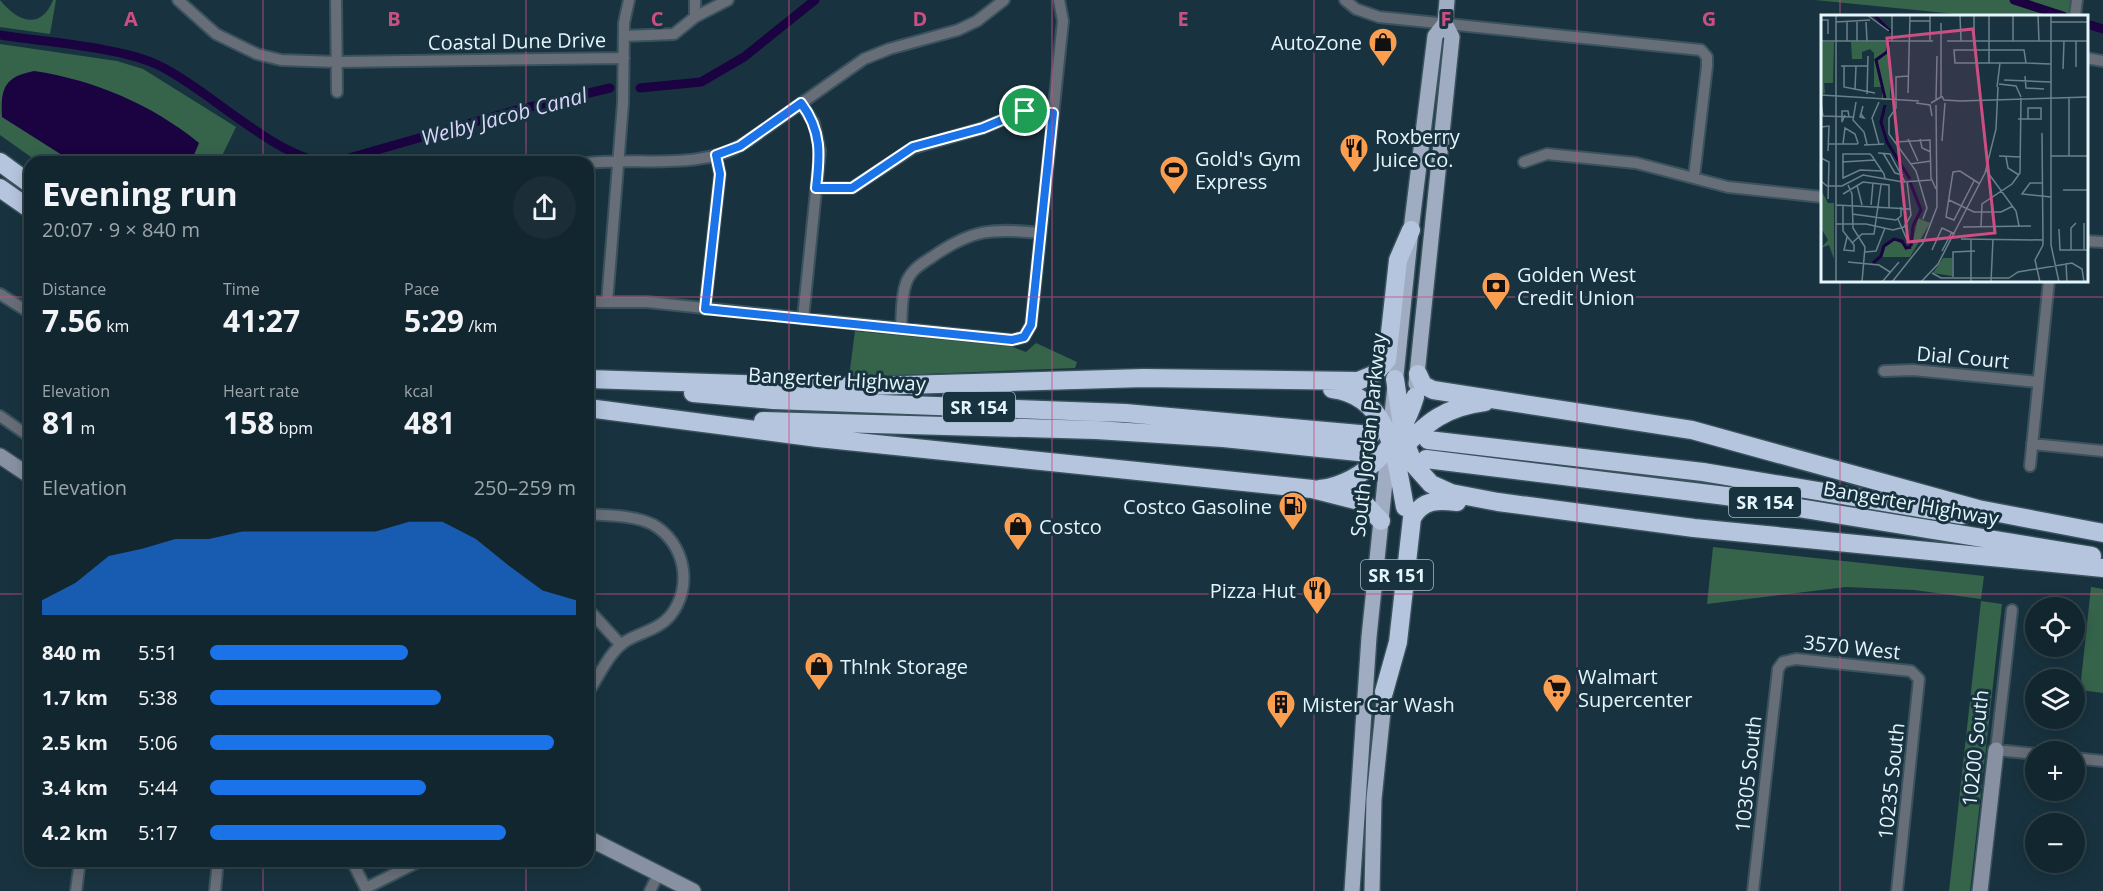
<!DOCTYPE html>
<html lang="en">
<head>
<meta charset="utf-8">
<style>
  body { margin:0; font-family:"Open Sans",sans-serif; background:#1b2e37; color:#f1f3f6; height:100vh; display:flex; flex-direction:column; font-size:22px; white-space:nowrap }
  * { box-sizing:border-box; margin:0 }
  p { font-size:20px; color:#9ca5aa }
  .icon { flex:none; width:33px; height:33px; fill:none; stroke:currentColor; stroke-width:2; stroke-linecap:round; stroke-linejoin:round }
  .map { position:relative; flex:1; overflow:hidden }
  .sheet { position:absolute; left:24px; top:156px; width:570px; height:711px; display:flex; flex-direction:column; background:#12262f; border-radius:18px; box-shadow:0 3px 15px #0003,0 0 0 2px #31434b }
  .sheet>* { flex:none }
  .buttons { position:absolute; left:2025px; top:597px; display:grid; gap:12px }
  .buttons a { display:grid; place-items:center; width:60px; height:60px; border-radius:50%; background:#12262f; box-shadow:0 3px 15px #0003,0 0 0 2px #31434b; font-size:30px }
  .pin { position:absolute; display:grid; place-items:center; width:51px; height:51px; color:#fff; margin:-26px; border:3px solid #fff; border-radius:50%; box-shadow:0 2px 6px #0007 }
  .round { display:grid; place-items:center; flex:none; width:63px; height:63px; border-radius:32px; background:#1b2e37 }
  .head { display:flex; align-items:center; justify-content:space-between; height:102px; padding:0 18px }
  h1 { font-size:33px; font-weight:700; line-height:45px }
  .metrics { display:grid; grid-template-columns:repeat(3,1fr); gap:9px; height:102px; padding:6px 18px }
  .metrics div { display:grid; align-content:center }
  .metrics b { font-size:30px; font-weight:700 }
  .metrics small { font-size:16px; font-weight:400 }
  .metrics p { font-size:16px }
  .chart { height:168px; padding:12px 18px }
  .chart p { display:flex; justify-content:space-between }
  .chart svg { width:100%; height:108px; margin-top:6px; fill:#1a73e8; opacity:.7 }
  ul { padding:0 18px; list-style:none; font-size:20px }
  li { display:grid; grid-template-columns:96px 72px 1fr; align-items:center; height:45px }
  li i { height:15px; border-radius:8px; background:#1a73e8 }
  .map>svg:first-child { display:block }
  .green { fill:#35644b }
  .water { fill:#1b0240 }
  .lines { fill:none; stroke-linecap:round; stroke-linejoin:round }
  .canal { stroke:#1b0240; stroke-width:9 }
  .street-casing { stroke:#39525d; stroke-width:14 }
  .secondary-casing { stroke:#39525d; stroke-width:18 }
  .primary-casing { stroke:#39525d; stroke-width:18 }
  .highway-casing { stroke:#39525d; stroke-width:21 }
  .street { stroke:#686e78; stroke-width:10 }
  .secondary { stroke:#8791a1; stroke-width:15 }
  .primary { stroke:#a0acc1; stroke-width:15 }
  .highway { stroke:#b5c5de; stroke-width:18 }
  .route-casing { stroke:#fff; stroke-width:12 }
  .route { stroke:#1a73e8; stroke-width:8 }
  .grid { fill:none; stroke:#cb4f83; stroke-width:1.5; stroke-opacity:0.55 }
  .labels { text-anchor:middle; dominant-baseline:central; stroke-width:6; stroke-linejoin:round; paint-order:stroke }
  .shield { fill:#18333f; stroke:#a8bbc3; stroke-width:1.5 }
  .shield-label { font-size:18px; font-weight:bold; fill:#e5f5fc }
  .street-label { font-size:20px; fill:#e5f5fc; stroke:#18333f }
  .poi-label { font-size:20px; fill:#e5f5fc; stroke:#18333f; text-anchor:start }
  .water-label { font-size:21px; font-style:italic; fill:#dbd4fb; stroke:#18333f }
  .inset-river { fill:none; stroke:#1b0240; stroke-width:3 }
  .inset-road { fill:none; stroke:#6a818b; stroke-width:1.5 }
  .view { fill:#cb4f83; fill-opacity:0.15; stroke:#cb4f83; stroke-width:3 }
  .inset-edge { fill:none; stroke:#e5f5fc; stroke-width:3 }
  .grid-label { font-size:20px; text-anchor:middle; font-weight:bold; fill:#cb4f83; stroke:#18333f; stroke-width:6; stroke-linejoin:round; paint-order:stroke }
</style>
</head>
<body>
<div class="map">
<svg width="2103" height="891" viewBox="0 0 2103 891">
  <rect width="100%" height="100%" fill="#18333f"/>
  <path class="green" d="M0 0C15 19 40 33 53 0H56L50 34 0 27Z
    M1815 0H2071L2069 16H1976Z
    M0 44 117 61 143 69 236 127 219 162H38L0 135Z
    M855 331 1010 346 1026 352 1036 343 1077 362 1075 368 849 377Z
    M1713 547 1984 576 1981 599 1914 590 1846 587 1707 604Z
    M2091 587 2103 589V693L2080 690Z
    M1981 601 2002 604 1970 891H1949Z"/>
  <path class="water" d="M34 71C94 80 151 104 199 143L191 162H73L2 117C0 86 6 77 34 71Z"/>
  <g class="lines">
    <path class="canal" d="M2014 0 2063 16
      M2090 25 2103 29
      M0 35C43 42 121 47 158 65 206 88 271 153 319 161 326 162 335 160 342 160L513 111 610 88
      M640 88 701 82 744 57 815 0"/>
    <g class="street-casing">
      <path id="street" d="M178 0 216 34 257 54 281 60 337 62 624 58
        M336 0 337 92
        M1345 0 1356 9 1379 17 1701 50 1707 57V66L1694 177
        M2075 16 2077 0
        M695 17V0
        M624 36 674 34 695 17 728 0
        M2086 58 2103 61
        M801 103 814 123 820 151 803 319
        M1524 162 1547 154 1636 163 1728 187 1822 197
        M588 163C638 157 701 171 745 143L864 59 889 49 958 30 977 21 1004 0
        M816 188H852L913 148 983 128 1021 112 1053 113
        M2086 241 2103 242
        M0 294 30 313
        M588 302H647L1012 340 1024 337 1031 325 1063 21 1059 0
        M607 302 623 103 624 23 629 0
        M705 309 720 174 716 155
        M901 329C902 314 901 297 906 283 911 270 921 264 932 257 972 229 992 228 1040 233
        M1884 371 1913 370 2038 382
        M0 416 30 437
        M2032 444 2103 451
        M2030 466 2049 280
        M588 514C609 516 633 515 652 524 685 542 694 587 670 616 658 630 641 632 626 641 609 652 599 676 588 693
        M588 609 621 645
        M2012 610 1996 750 2036 754
        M2074 758 2103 761
        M352 861 367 891
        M366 888 420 861
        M76 891 80 861
        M215 891 218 861
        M650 891 658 875
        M1753 891 1778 669 1783 662 1796 659 1911 671 1919 679 1897 891"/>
    </g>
    <g class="secondary-casing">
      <path id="secondary" d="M0 456 30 476
        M588 838 693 891
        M1980 891 1996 750"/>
    </g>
    <g class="primary-casing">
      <path id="primary" d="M1416 384 1452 37 1445 23 1447 0
        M1352 891 1369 637 1411 230 1435 36 1445 23
        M1372 891 1374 799 1386 682"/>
    </g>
    <g class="highway-casing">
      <path id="highway" d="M0 162 30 184
        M0 188 30 209
        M1418 374 1423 385 1433 390 1692 430 1978 509 2103 533
        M588 379 833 387 1144 378 1358 381 1375 374 1387 360 1398 260 1411 230
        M1395 379 1404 439 1414 465 1431 484 1451 493 1498 502 1694 528 2103 568
        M1332 389C1391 396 1396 461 1405 507
        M693 393 773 400 1125 413 1371 435
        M588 408 818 438 1312 489 1363 502 1381 521
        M763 421 1096 430 1223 438 1368 453
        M1428 440 1703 472 1962 515
        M1400 451C1427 422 1445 407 1485 402
        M1426 459 1726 496 2092 556
        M1320 489C1367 483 1402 440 1415 397
        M1384 692 1398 642 1412 518C1423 499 1438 500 1457 502"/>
    </g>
    <use href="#street" class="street"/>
    <use href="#secondary" class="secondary"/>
    <use href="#primary" class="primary"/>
    <use href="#highway" class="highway"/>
  </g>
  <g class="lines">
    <g class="route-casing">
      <path id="route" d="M801 103C822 131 820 155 816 188H852L913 147 983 128 1021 112 1053 113 1031 325 1024 337 1012 340 705 309 720 174 716 155 740 146Z"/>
    </g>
    <use href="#route" class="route"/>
  </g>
  <path class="grid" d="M263 0V162M526 0V162M789 0V891M1052 0V891M1314 0V891M1577 0V891M1840 0V16M1840 280V891M0 297H30M588 297H2103M0 594H30M588 594H2103M263 861V891M526 861V891"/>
  <defs>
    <g id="shop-pin" transform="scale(1.5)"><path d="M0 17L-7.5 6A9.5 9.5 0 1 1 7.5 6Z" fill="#fb9e50" stroke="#18333f"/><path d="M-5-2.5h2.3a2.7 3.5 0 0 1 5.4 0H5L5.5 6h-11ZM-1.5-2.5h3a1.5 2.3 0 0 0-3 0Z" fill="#111"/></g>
    <g id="restaurant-pin" transform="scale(1.5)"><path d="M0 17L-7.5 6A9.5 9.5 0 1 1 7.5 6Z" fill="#fb9e50" stroke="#18333f"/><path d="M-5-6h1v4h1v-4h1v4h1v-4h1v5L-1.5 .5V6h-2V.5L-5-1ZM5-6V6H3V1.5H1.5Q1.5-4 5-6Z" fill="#111"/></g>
    <g id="stadium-pin" transform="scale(1.5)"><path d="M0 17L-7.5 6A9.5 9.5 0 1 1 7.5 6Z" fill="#fb9e50" stroke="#18333f"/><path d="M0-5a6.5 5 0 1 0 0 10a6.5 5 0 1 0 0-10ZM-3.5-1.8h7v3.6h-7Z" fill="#111"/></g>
    <g id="bank-pin" transform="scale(1.5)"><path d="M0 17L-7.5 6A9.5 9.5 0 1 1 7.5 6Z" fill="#fb9e50" stroke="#18333f"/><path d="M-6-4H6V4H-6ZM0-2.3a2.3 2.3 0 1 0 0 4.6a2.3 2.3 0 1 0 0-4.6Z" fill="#111"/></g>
    <g id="fuel-pin" transform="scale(1.5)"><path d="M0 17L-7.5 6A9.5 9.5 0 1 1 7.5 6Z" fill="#fb9e50" stroke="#18333f"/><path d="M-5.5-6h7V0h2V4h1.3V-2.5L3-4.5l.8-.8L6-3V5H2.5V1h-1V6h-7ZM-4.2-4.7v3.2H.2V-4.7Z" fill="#111"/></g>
    <g id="supermarket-pin" transform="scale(1.5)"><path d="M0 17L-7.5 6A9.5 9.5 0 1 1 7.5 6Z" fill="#fb9e50" stroke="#18333f"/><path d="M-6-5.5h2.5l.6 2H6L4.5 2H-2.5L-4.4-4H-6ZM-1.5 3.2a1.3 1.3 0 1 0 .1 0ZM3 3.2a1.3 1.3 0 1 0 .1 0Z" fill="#111"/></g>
    <g id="building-pin" transform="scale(1.5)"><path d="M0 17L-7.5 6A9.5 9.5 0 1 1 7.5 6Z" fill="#fb9e50" stroke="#18333f"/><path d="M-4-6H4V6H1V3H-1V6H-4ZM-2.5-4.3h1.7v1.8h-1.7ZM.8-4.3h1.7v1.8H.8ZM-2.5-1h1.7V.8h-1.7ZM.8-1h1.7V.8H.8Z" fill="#111"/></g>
  </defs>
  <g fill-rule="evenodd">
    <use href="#shop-pin" x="1383" y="42"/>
    <use href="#restaurant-pin" x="1354" y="148"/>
    <use href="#stadium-pin" x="1174" y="170"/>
    <use href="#bank-pin" x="1496" y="286"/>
    <use href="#fuel-pin" x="1293" y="506"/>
    <use href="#shop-pin" x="1018" y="526"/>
    <use href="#restaurant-pin" x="1317" y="590"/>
    <use href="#shop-pin" x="819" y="666"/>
    <use href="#supermarket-pin" x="1557" y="688"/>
    <use href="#building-pin" x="1281" y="704"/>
  </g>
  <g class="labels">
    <g class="shield">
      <rect x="943" y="392" width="72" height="30" rx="4.5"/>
      <rect x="1729" y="487" width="72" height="30" rx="4.5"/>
      <rect x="1361" y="560" width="72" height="30" rx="4.5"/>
    </g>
    <g class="shield-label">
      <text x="979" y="407">SR 154</text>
      <text x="1765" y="502">SR 154</text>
      <text x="1397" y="575">SR 151</text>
    </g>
    <g class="street-label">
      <text transform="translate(517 41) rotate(-1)">Coastal Dune Drive</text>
      <text transform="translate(1963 357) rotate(5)">Dial Court</text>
      <text transform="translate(837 379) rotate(3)">Bangerter Highway</text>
      <text transform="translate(1368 435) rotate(-84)">South Jordan Parkway</text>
      <text transform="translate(1911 503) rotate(10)">Bangerter Highway</text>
      <text transform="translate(1852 647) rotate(6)">3570 West</text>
      <text transform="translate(1975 748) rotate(-84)">10200 South</text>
      <text transform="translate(1748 774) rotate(-84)">10305 South</text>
      <text transform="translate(1891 781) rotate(-84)">10235 South</text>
    </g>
    <g class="poi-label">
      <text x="1362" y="42" text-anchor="end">AutoZone</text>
      <text x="1375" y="136">Roxberry<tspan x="1375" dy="23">Juice Co.</tspan></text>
      <text x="1195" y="158">Gold's Gym<tspan x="1195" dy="23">Express</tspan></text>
      <text x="1517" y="274">Golden West<tspan x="1517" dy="23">Credit Union</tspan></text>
      <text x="1272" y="506" text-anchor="end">Costco Gasoline</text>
      <text x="1039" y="526">Costco</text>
      <text x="1296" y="590" text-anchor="end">Pizza Hut</text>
      <text x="840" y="666">Th!nk Storage</text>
      <text x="1578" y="676">Walmart<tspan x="1578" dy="23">Supercenter</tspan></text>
      <text x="1302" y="704">Mister Car Wash</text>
    </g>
    <g class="water-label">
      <text transform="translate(504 116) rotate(-15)">Welby Jacob Canal</text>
    </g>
  </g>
  <g transform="translate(1821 15)">
    <rect width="267" height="267" fill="#18333f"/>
    <path d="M0 27H13L12 68H3L4 78 0 79ZM30 27H69V85H61V72H53V38L49 34 41 37V44H16H31ZM0 175 7 188H13V244L8 230 0 233 7 225 0 213ZM97 203 109 208 89 242H61L64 232 74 225 90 234ZM122 243H131V261L112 258Z" fill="#35644b"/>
    <path class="inset-river" d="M53 0 70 17M64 83 55 45 66 37 68 27M64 90 60 107 66 127 89 164M89 167 100 195 92 211 90 231M52 248 60 241 63 231 73 224 81 226 85 233 90 232"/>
    <path class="inset-road" d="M15 0V267M46 0 68 16M71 0V26M109 0V26M139 0 140 26M153 0V26M192 0V26M217 0 218 26M230 0V230L238 267M0 5H7V19M89 6H109M15 7 49 5M26 7V26M36 7V26M45 7 46 26M230 7H267M0 26H112M126 26H267M255 26V52M168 48V0M205 48 203 35H133L134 48H205L229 49H230M20 51H47M23 51V72L54 78M242 54 243 26M87 61 75 62V93L68 103V119L95 156 106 193 102 204M204 61 205 73 223 74M183 65 230 67M178 69 195 71 200 82M176 72 179 48M34 75 35 51M87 78 89 0M46 79 47 41M0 80 98 86M121 81 123 85 140 86M115 84 116 41M138 86 267 82M0 87 2 101 32 102M35 87 32 105 43 117 46 129M95 88 109 90 111 101M110 88 120 82V8M40 99 43 103 39 102 42 91M24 100 21 107V96H27L28 101M197 104H220V93H207V104M0 112 8 111 7 136M221 118 222 230M87 124 97 146M99 124 101 133 110 137M121 126 124 88M74 127 109 125 110 163 115 174M8 129H36L37 128 34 119 24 113 22 129M58 129 51 103 58 87M43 130 63 129M57 138 69 139 84 167M62 138 74 158 82 160M178 141 200 142M230 141H267M248 141V83M185 142 187 153 198 160M0 143 8 147 7 184M21 147 54 145M89 149 110 146M165 155 195 196 198 211M61 156 39 155 22 163V139H49L51 141 63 159 64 164M0 166 6 171H21L42 160 82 167 110 165M153 166 133 205 125 202 132 157 139 156 159 169M221 168H209L201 179 230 182M27 170 31 179 32 213 44 232 41 267M36 170 41 190M242 175H267M22 179 42 167 68 170V194M128 185 153 197H180L192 191M15 190 90 194M22 190V216L33 230V236L23 235 26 222M50 190 52 168M31 199 75 205 80 201V192M77 204 86 225M15 209H45L72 215 83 212 90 200 86 166M160 211 161 189 191 169 199 158 200 83M142 212 210 211M238 214 239 235H267M140 224 222 225M31 228 41 219H53L60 170M111 235 121 213 134 219M250 235V213L255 208M263 235V208M121 236 131 217M44 237 55 236 64 213M27 247 58 250 69 257M245 248 246 267M111 258 120 263H188M132 262V237L154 236M188 263 197 257 251 248 261 254 263 267M61 267 78 247M71 267 102 228 116 192 115 90M100 267 117 249 164 158 175 114 177 72M150 267V224M170 267 172 224M219 267 214 245 222 230"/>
    <path class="view" d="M152 14 174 218 87 227 66 23Z"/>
    <rect width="267" height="267" class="inset-edge"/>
  </g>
  <g class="grid-label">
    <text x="131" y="26">A</text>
    <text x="394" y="26">B</text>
    <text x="657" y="26">C</text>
    <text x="920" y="26">D</text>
    <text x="1183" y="26">E</text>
    <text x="1446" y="26">F</text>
    <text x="1709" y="26">G</text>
  </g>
</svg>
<div class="buttons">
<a><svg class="icon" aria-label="locate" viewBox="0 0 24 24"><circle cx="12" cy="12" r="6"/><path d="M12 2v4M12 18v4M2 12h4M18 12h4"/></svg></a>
<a><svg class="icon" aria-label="layers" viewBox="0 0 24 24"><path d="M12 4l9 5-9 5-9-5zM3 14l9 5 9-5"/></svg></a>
<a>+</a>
<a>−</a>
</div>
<div class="pin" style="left:1025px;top:111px;background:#1e9e55"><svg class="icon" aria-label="arrive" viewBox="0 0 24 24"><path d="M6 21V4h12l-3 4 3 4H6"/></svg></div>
<section class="sheet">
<div class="head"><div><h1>Evening run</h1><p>20:07 · 9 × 840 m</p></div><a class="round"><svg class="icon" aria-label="share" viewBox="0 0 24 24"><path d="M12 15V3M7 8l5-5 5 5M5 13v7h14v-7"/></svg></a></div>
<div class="metrics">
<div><p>Distance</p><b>7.56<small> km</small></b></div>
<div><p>Time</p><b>41:27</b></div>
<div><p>Pace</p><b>5:29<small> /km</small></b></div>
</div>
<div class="metrics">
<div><p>Elevation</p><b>81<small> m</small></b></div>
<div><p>Heart rate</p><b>158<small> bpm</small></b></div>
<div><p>kcal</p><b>481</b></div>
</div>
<div class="chart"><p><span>Elevation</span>250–259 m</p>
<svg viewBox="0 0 160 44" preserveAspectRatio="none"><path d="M0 44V38L10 31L20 20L30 17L40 13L50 13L60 10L70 10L80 10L90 10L100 10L110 6L120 6L130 13L140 24L150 34L160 38V44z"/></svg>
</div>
<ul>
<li><b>840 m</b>5:51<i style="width:54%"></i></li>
<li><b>1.7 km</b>5:38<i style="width:63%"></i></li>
<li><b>2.5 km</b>5:06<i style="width:94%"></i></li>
<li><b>3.4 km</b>5:44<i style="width:59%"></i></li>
<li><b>4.2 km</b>5:17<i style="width:81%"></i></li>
</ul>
</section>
</div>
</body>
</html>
